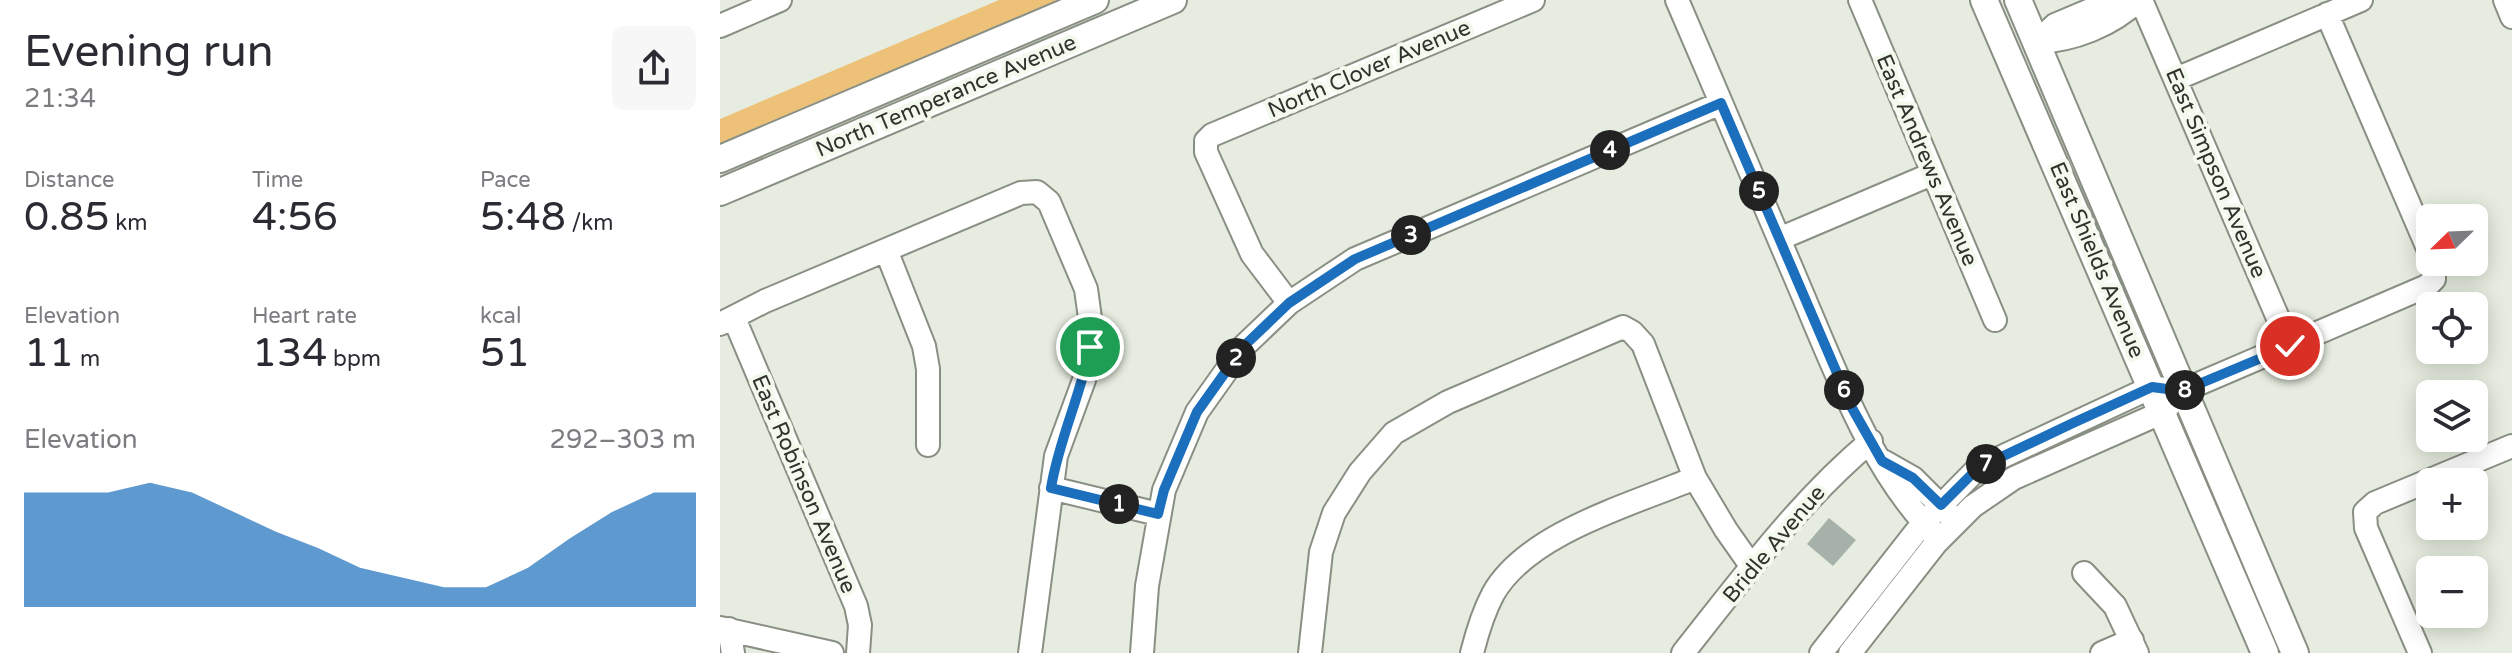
<!DOCTYPE html>
<html lang="en">
<head>
<meta charset="utf-8">
<style>
  body { margin:0; font-family:"Varela Round",sans-serif; background:#f7f7f7; color:#2b2b33; height:100vh; display:flex; flex-direction:column; font-size:30px; white-space:nowrap }
  * { box-sizing:border-box; margin:0 }
  p { font-size:26px; color:#7c7c81 }
  .icon { flex:none; width:44px; height:44px; fill:none; stroke:currentColor; stroke-width:2; stroke-linecap:round; stroke-linejoin:round }
  .map { position:relative; flex:1; overflow:hidden }
  .sheet { display:flex; flex-direction:column; background:#fff; width:720px }
  .sheet>* { flex:none }
  .needle { width:52px; rotate:247deg }
  .controls { position:absolute; left:1696px; top:204px; display:grid; gap:16px }
  .controls a { display:grid; place-items:center; width:72px; height:72px; border-radius:12px; background:#fff; box-shadow:0 4px 20px #0003; font-size:40px }
  .pin { position:absolute; display:grid; place-items:center; width:68px; height:68px; color:#fff; margin:-34px; border:4px solid #fff; border-radius:50%; box-shadow:0 2px 8px #0007 }
  .km { position:absolute; width:40px; height:40px; margin:-20px; border-radius:50%; background:#222; color:#fff; font-size:22px; line-height:40px; text-align:center }
  .round { display:grid; place-items:center; flex:none; width:84px; height:84px; border-radius:12px; background:#f7f7f7 }
  .head { display:flex; align-items:center; justify-content:space-between; height:136px; padding:0 24px }
  h1 { font-size:44px; font-weight:600; line-height:60px }
  .figures { display:grid; grid-template-columns:repeat(3,1fr); gap:12px; height:136px; padding:8px 24px }
  .figures div { display:grid; align-content:center }
  .figures b { font-size:40px; font-weight:600 }
  .figures small { font-size:22px; font-weight:400 }
  .figures p { font-size:22px }
  .chart { height:224px; padding:16px 24px }
  .chart p { display:flex; justify-content:space-between }
  .chart svg { width:100%; height:144px; margin-top:8px; fill:#1b6fbd; opacity:.7 }
  main { display:flex; flex:1; min-height:0 }
  .map>svg:first-child { display:block }
  .green { fill:#eec179 }
  .building { fill:#a6b2a9 }
  .lines { fill:none; stroke-linecap:round; stroke-linejoin:round }
  .minor-casing { stroke:#898f83; stroke-width:26 }
  .major-casing { stroke:#898f83; stroke-width:30 }
  .minor { stroke:#fff; stroke-width:22 }
  .major { stroke:#fff; stroke-width:26 }
  .route-casing { stroke:#fff; stroke-width:16 }
  .route { stroke:#1b6fbd; stroke-width:10 }
  .labels { text-anchor:middle; dominant-baseline:central; stroke-width:8; stroke-linejoin:round; paint-order:stroke }
  .street-label { font-size:22px; fill:#30322e; stroke:#f3f9ec }
</style>
</head>
<body>
<main>
<section class="sheet">
<div class="head"><div><h1>Evening run</h1><p>21:34</p></div><a class="round"><svg class="icon" aria-label="share" viewBox="0 0 24 24"><path d="M12 15V3M7 8l5-5 5 5M5 13v7h14v-7"/></svg></a></div>
<div class="figures">
<div><p>Distance</p><b>0.85<small> km</small></b></div>
<div><p>Time</p><b>4:56</b></div>
<div><p>Pace</p><b>5:48<small> /km</small></b></div>
</div>
<div class="figures">
<div><p>Elevation</p><b>11<small> m</small></b></div>
<div><p>Heart rate</p><b>134<small> bpm</small></b></div>
<div><p>kcal</p><b>51</b></div>
</div>
<div class="chart"><p><span>Elevation</span>292–303 m</p>
<svg viewBox="0 0 160 44" preserveAspectRatio="none"><path d="M0 44V9L10 9L20 9L30 6L40 9L50 15L60 21L70 26L80 32L90 35L100 38L110 38L120 32L130 23L140 15L150 9L160 9V44z"/></svg>
</div>
</section>
<div class="map">
<svg width="1792" height="653" viewBox="0 0 1792 653">
  <rect width="100%" height="100%" fill="#e6ecdf"/>
  <path class="green" d="M279 0H337L0 143V119Z"/>
  <path class="building" d="M1109 518 1136 540 1113 566 1087 544Z"/>
  <g class="lines">
    <g class="minor-casing">
      <path id="minor" d="M957 0C998 95 1038 190 1079 286 1114 368 1154 478 1220 539
        M1140 0 1275 320
        M1421 0 1570 346
        M1785 0 1792 17
        M1607 14 1710 253
        M0 26 60 0
        M1317 42C1352 41 1393 25 1418 0
        M1317 42 1335 25 1394 0
        M1456 79 1641 0
        M1059 239 1212 174
        M166 250 204 346 208 369V445
        M569 303 532 254 486 152V141L492 135 813 0
        M14 318 136 606 140 625 138 653
        M0 324 45 301 301 193 317 192 329 202 366 289 370 318V347L364 380 336 456 310 653
        M1163 461 1193 478 1229 514
        M331 488 438 514
        M1364 573 1395 606 1417 653
        M0 628 112 653
        M9 629 13 653
        M422 653 427 586 444 490 477 412 524 346 569 303 635 259 1001 103
        M590 653 601 552 614 513 640 472 674 433 728 402 903 327 912 332 923 344 975 478 1006 530 1032 567
        M752 653C757 633 763 613 773 594 807 533 913 504 975 478
        M963 653C1021 580 1079 501 1151 441
        M1101 653 1199 528 1258 468 1432 387 1445 389
        M1130 653 1216 543 1253 506 1294 478 1443 412 1462 391 1707 286 1714 279V262
        M1382 653 1412 640
        M1700 653 1646 528 1645 512 1655 503 1792 446"/>
    </g>
    <g class="major-casing">
      <path id="major" d="M1264 0 1545 653
        M1298 0 1575 653
        M0 159 375 0
        M0 192 453 0"/>
    </g>
    <use href="#minor" class="minor"/>
    <use href="#major" class="major"/>
  </g>
  <g class="lines">
    <g class="route-casing">
      <path id="route" d="M370 347C361 395 339 439 331 488L438 514 444 490 477 412 524 346 569 303 635 259 1001 103 1132 408 1162 461 1193 478 1221 505 1258 468 1353 423 1432 387 1462 391 1570 346"/>
    </g>
    <use href="#route" class="route"/>
  </g>
  <g class="labels">
    <g class="street-label">
      <text transform="translate(649 69) rotate(-23)">North Clover Avenue</text>
      <text transform="translate(226 96) rotate(-23)">North Temperance Avenue</text>
      <text transform="translate(1207 160) rotate(67)">East Andrews Avenue</text>
      <text transform="translate(1496 173) rotate(67)">East Simpson Avenue</text>
      <text transform="translate(1377 260) rotate(67)">East Shields Avenue</text>
      <text transform="translate(84 484) rotate(67)">East Robinson Avenue</text>
      <text transform="translate(1054 544) rotate(-50)">Bridle Avenue</text>
    </g>
  </g>
</svg>
<div class="controls">
<a><svg class="needle" viewBox="-14 -14 28 28"><path d="M0-13l5 13h-10z" fill="#e53935"/><path d="M0 13l5-13h-10z" fill="#7c7c81"/></svg></a>
<a><svg class="icon" aria-label="locate" viewBox="0 0 24 24"><circle cx="12" cy="12" r="6"/><path d="M12 2v4M12 18v4M2 12h4M18 12h4"/></svg></a>
<a><svg class="icon" aria-label="layers" viewBox="0 0 24 24"><path d="M12 4l9 5-9 5-9-5zM3 14l9 5 9-5"/></svg></a>
<a>+</a>
<a>−</a>
</div>
<div class="pin" style="left:370px;top:347px;background:#1e9e55"><svg class="icon" aria-label="arrive" viewBox="0 0 24 24"><path d="M6 21V4h12l-3 4 3 4H6"/></svg></div>
<div class="pin" style="left:1570px;top:346px;background:#d93025"><svg class="icon" aria-label="check" viewBox="0 0 24 24"><path d="M5 12l5 5 9-10"/></svg></div>
<b class="km" style="left:399px;top:504px">1</b>
<b class="km" style="left:516px;top:358px">2</b>
<b class="km" style="left:691px;top:235px">3</b>
<b class="km" style="left:890px;top:150px">4</b>
<b class="km" style="left:1039px;top:191px">5</b>
<b class="km" style="left:1124px;top:390px">6</b>
<b class="km" style="left:1266px;top:464px">7</b>
<b class="km" style="left:1465px;top:390px">8</b>
</div>
</main>
</body>
</html>
